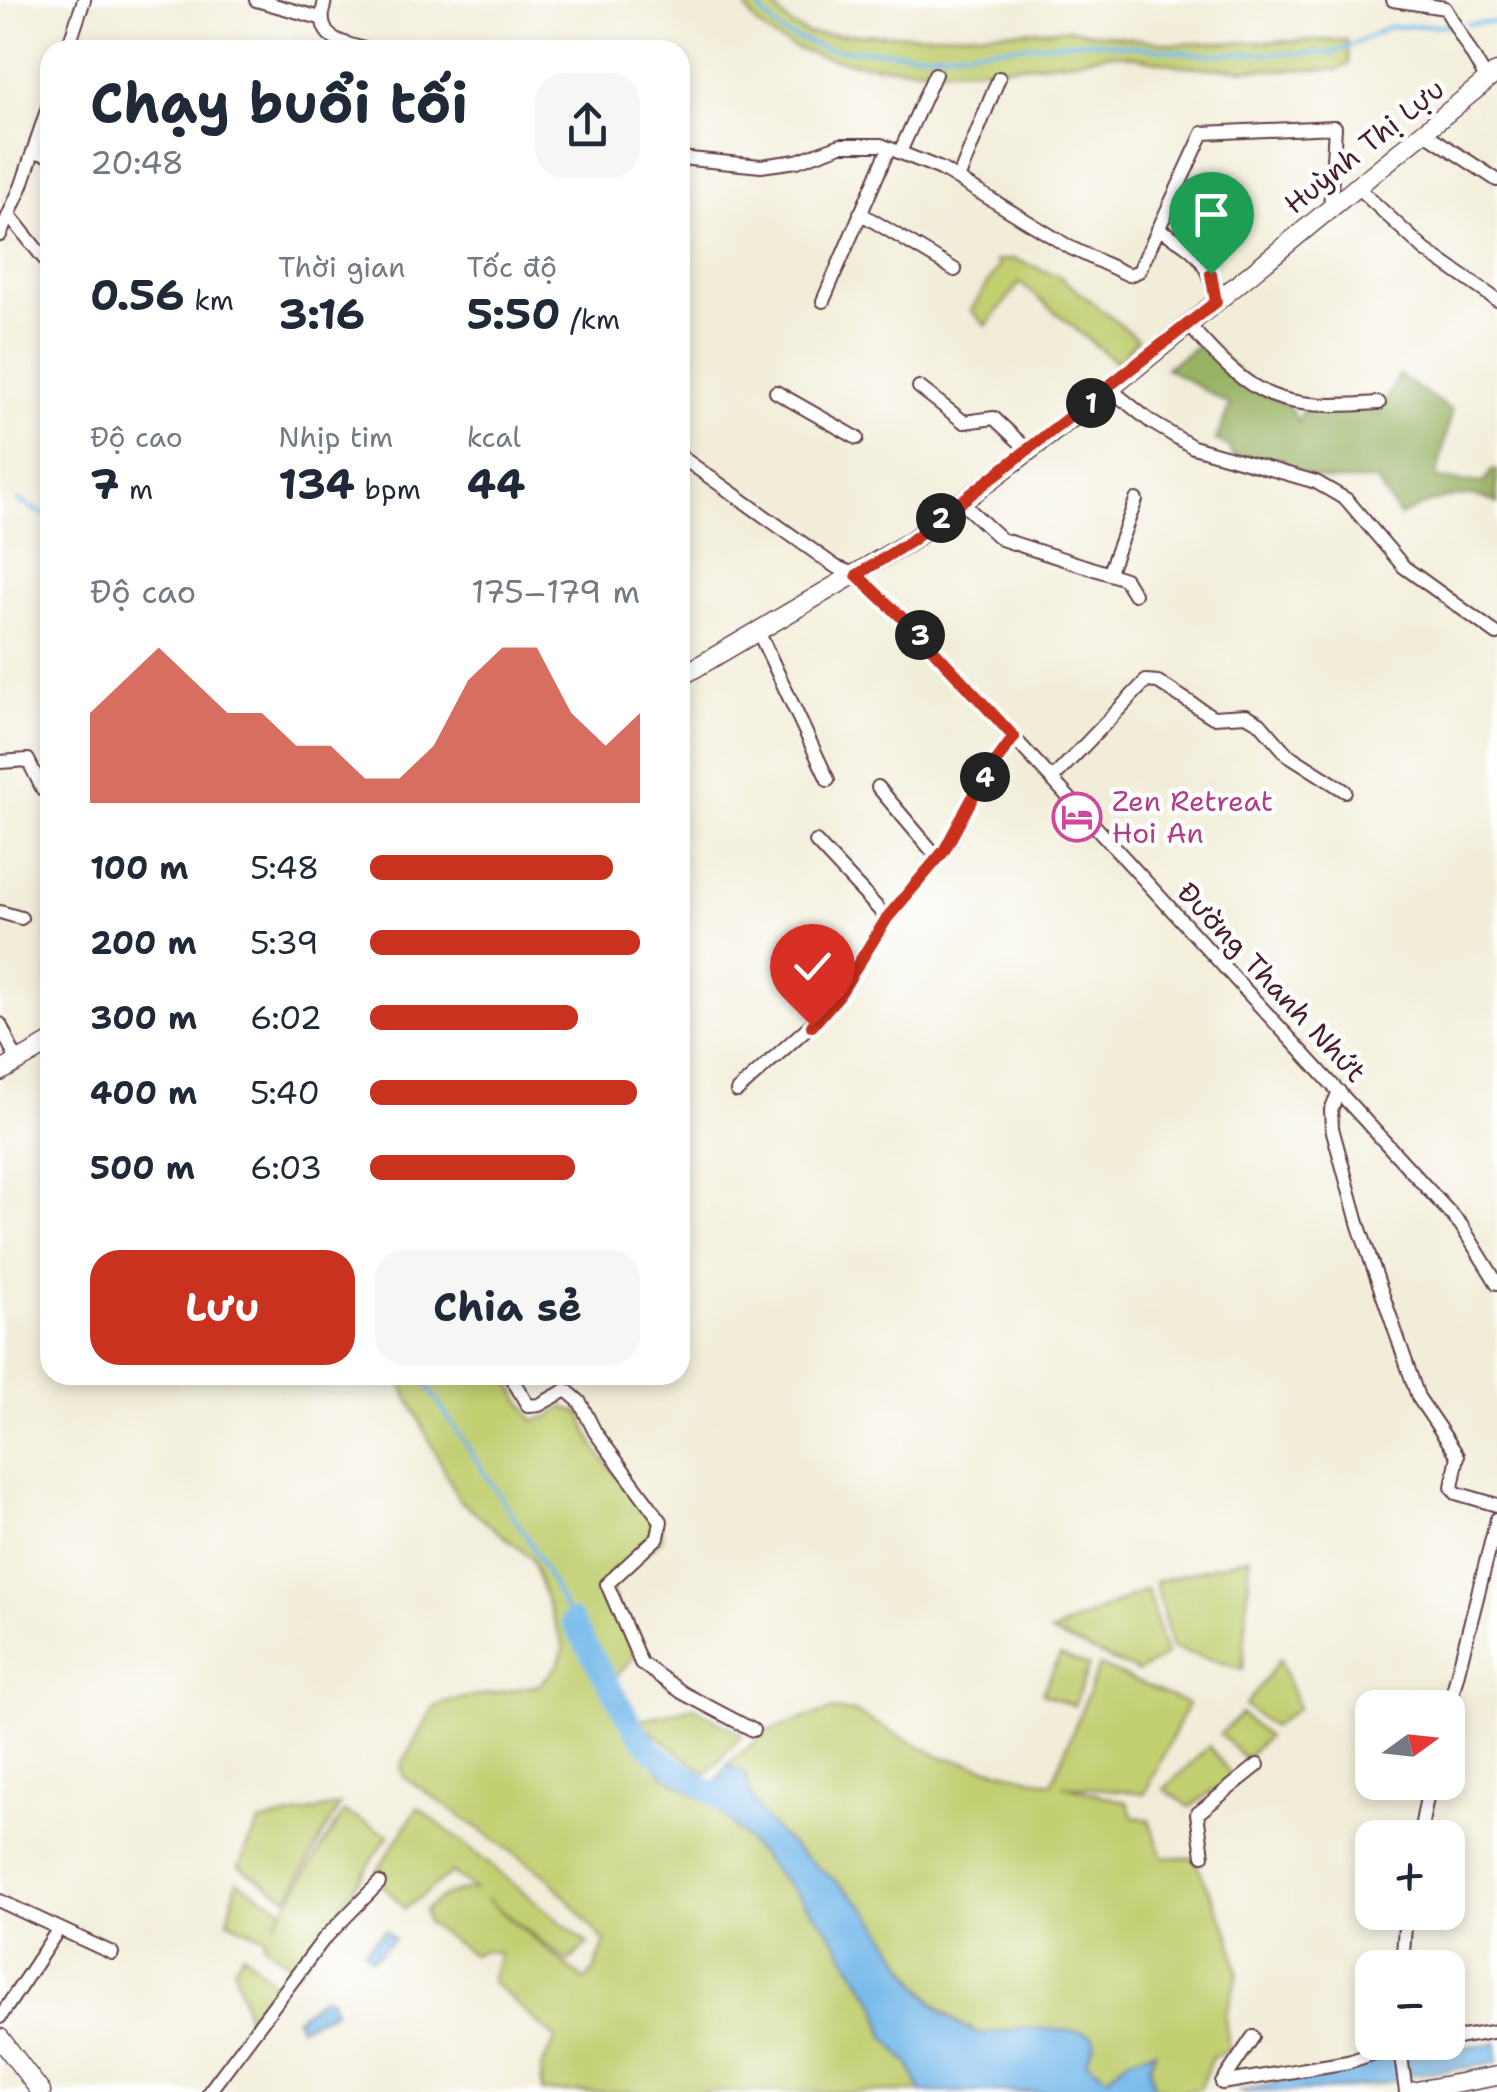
<!DOCTYPE html>
<html lang="vi">
<head>
<meta charset="utf-8">
<style>
  body { margin:0; font-family:"Shantell Sans",sans-serif; background:#f6f6f7; color:#1f2937; height:100vh; display:flex; flex-direction:column; font-size:38px; white-space:nowrap }
  * { box-sizing:border-box; margin:0 }
  p { font-size:32px; color:#747a83 }
  .icon { flex:none; width:55px; height:55px; fill:none; stroke:currentColor; stroke-width:2; stroke-linecap:round; stroke-linejoin:round }
  .map { position:relative; flex:1; overflow:hidden }
  .side { position:absolute; left:40px; top:40px; width:650px; height:1345px; display:flex; flex-direction:column; background:#fff; border-radius:30px; box-shadow:0 5px 15px #0003 }
  .side>* { flex:none }
  .needle { width:65px; rotate:75deg }
  .fabs { position:absolute; left:1355px; top:1690px; display:grid; gap:20px }
  .fabs a { display:grid; place-items:center; width:110px; height:110px; border-radius:20px; background:#fff; box-shadow:0 5px 15px #0003; font-size:50px }
  .pin { position:absolute; display:grid; place-items:center; width:85px; height:85px; color:#fff; margin:-102px -42px; border-radius:50% 50% 50% 0; rotate:-45deg; box-shadow:0 0 10px #0007 }
  .pin .icon { rotate:45deg }
  .km { position:absolute; width:50px; height:50px; margin:-25px; border-radius:50%; background:#222; color:#fff; font-size:28px; line-height:50px; text-align:center }
  .round { display:grid; place-items:center; flex:none; width:105px; height:105px; border-radius:30px; background:#f6f6f7 }
  .summary { display:flex; align-items:center; justify-content:space-between; height:170px; padding:0 50px }
  h1 { font-size:55px; font-weight:700; line-height:75px }
  .stats { display:grid; grid-template-columns:repeat(3,1fr); gap:15px; height:170px; padding:10px 50px }
  .stats div { display:grid; align-content:center }
  .stats b { font-size:42px; font-weight:700 }
  .stats small { font-size:28px; font-weight:400 }
  .stats p { font-size:28px }
  .chart { height:280px; padding:20px 50px }
  .chart p { display:flex; justify-content:space-between }
  .chart svg { width:100%; height:180px; margin-top:10px; fill:#c8321e; opacity:.7 }
  .button { display:flex; gap:20px; margin-top:auto; padding:20px 50px }
  .button a { flex:1; height:115px; border-radius:30px; background:#c8321e; color:#fff; font-size:40px; font-weight:700; line-height:115px; text-align:center }
  .button a+a { background:#f6f6f7; color:#1f2937 }
  ul { padding:0 50px; list-style:none; font-size:32px }
  li { display:grid; grid-template-columns:160px 120px 1fr; align-items:center; height:75px }
  li i { height:25px; border-radius:12px; background:#c8321e }
  .map>svg:first-child { display:block }
  .green { fill:#c1cf71; stroke:#86774e; stroke-width:2.5 }
  .forest { fill:#98b263; stroke:#716847; stroke-width:2.5 }
  .water { fill:#73b8ea; stroke:#5e6c8a; stroke-width:2.5 }
  .lines { fill:none; stroke-linecap:round; stroke-linejoin:round }
  .stream { stroke:#73b8ea; stroke-width:4 }
  .river { stroke:#73b8ea; stroke-width:22 }
  .minor-casing { stroke:#633e45; stroke-width:16 }
  .tertiary-casing { stroke:#633e45; stroke-width:21 }
  .minor { stroke:#fff; stroke-width:12 }
  .tertiary { stroke:#fff; stroke-width:18 }
  .route-casing { stroke:#fff; stroke-width:20 }
  .route { stroke:#c8321e; stroke-width:12 }
  .labels { text-anchor:middle; dominant-baseline:central; stroke-width:9; stroke-linejoin:round; paint-order:stroke }
  .street-label { font-size:28px; fill:#4a1f2b; stroke:#fff }
  .hotel-label { font-size:28px; fill:#b23c85; stroke:#fff; text-anchor:start }
</style>
</head>
<body>
<div class="map">
<svg width="1497" height="2092" viewBox="0 0 1497 2092">
  <rect width="100%" height="100%" fill="#fff"/>
  <filter id="ink" filterUnits="userSpaceOnUse"><feTurbulence type="fractalNoise" baseFrequency=".01" numOctaves="2"/><feDisplacementMap in="SourceGraphic" scale="20" xChannelSelector="R" yChannelSelector="G"/><feConvolveMatrix kernelMatrix="1 2 1 2 8 2 1 2 1" color-interpolation-filters="sRGB"/></filter>
  <filter id="wash" filterUnits="userSpaceOnUse"><feTurbulence type="fractalNoise" baseFrequency=".0048" numOctaves="4" result="noise"/><feDisplacementMap in="SourceGraphic" scale="40" xChannelSelector="R" yChannelSelector="G"/><feGaussianBlur stdDeviation="2.25" result="paint"/><feColorMatrix in="noise" values="0 0 0 0 0 0 0 0 0 0 0 0 0 0 0 0 0 1.4 0 .05"/><feComposite in="paint" operator="in"/></filter>
  <g filter="url(#wash)">
    <rect width="100%" height="100%" fill="#f1edd8"/>
    <path class="green" d="M743 0H767L791 25 808 34 919 35 1068 29 1174 44 1347 40 1349 64 1338 70C1290 69 1242 71 1194 67 1167 65 1139 55 1111 54 1102 54 1091 58 1082 59 1006 69 771 90 743 0Z
      M1014 259 1059 276 1138 339 1116 362 1020 283 986 326 971 310 999 266 996 261Z
      M397 1375H505L533 1420 550 1417 563 1407 582 1413C590 1458 634 1490 661 1527L662 1539 608 1583 636 1654 605 1690 624 1730 664 1776 716 1807 827 1927 878 2007 884 2035 910 2066 921 2092H542L541 2068 556 2039 491 1981 499 1953 483 1950 473 1955 427 1923 424 1911C440 1896 454 1890 474 1889L452 1872 405 1909 374 1876 418 1807 588 1944 568 1962 486 1899 585 1981 595 1969 605 1942 548 1877 403 1776 401 1766 433 1708 448 1701 539 1685 558 1665 564 1648 531 1558 459 1500Z
      M1250 1557 1243 1669 1172 1648 1155 1582Z
      M1147 1589 1166 1655 1138 1672 1051 1633Z
      M1060 1656 1089 1666 1074 1706 1042 1693Z
      M1280 1659 1298 1708 1272 1727 1245 1706Z
      M1099 1666 1188 1704 1145 1793 1062 1785 1127 1802 1133 1816 1149 1820 1163 1857 1194 1858 1231 1937 1238 1975 1225 2016 1229 2050 1212 2058 1199 2089 1175 2092 1153 2086 1150 2065 1155 2052 1128 2059 1108 2077 1091 2068 1068 2031C1052 2033 1038 2028 1022 2028 1008 2029 989 2037 977 2032 921 2010 902 1948 865 1908 828 1868 751 1833 746 1774L727 1765 769 1730 831 1710 854 1712 939 1756 1052 1783Z
      M694 1707 742 1735 706 1774 638 1721Z
      M1241 1714 1267 1737 1245 1759 1220 1734Z
      M1209 1746 1233 1777 1190 1807 1164 1789Z
      M340 1805 288 1898 239 1866 259 1823Z
      M344 1812 389 1835 298 1972 263 1943 266 1937 228 1921 237 1881 283 1908 275 1923Z
      M243 1953 276 1985 248 2020 234 1967Z"/>
    <path class="forest" d="M1205 340 1259 392 1289 406 1298 422 1303 409 1335 402 1378 415 1399 375 1452 411 1436 479 1484 483 1492 470H1497V504C1468 486 1427 502 1399 516L1376 480H1327L1232 455 1228 446 1216 440 1230 405 1166 368Z"/>
    <path class="water" d="M727 1765 746 1774C750 1831 830 1869 866 1908 901 1947 922 2015 978 2033 990 2037 1010 2029 1023 2028 1043 2028 1065 2031 1085 2032L1094 2036 1095 2043 1086 2061 1108 2077 1128 2059 1155 2050 1150 2065 1153 2086 1172 2092H921L910 2066 884 2035 878 2007 827 1927 716 1807 711 1792Z
      M385 1930 394 1939 372 1959 364 1950Z
      M322 1997 331 1998 334 2011 299 2027 296 2018Z
      M1497 2043V2063L1402 2076C1377 2092 1275 2092 1237 2092L1399 2055Z"/>
    <g class="lines">
      <path class="stream" d="M756 0 763 14 784 34 827 49 926 53 1089 41 1200 54 1334 53 1389 27 1452 25
        M1468 24 1497 22
        M19 501 50 518
        M420 1375 527 1537 572 1621"/>
      <path class="river" d="M572 1621 635 1730 654 1753 736 1810"/>
    </g>
  </g>
  <g filter="url(#ink)">
    <g class="lines">
      <g class="minor-casing">
        <path id="minor" d="M256 0 320 18
          M325 0C315 39 337 41 368 50
          M1393 0 1445 8 1487 80
          M67 50 84 0
          M1425 133 1497 180
          M35 151 50 156
          M900 152 935 74
          M680 158 761 166 797 161 841 145H881L941 169 1071 248 1129 275 1139 271 1203 133 1335 127 1330 211
          M958 179 999 78
          M1358 188 1425 250 1497 300
          M860 213 955 270
          M10 216 50 266
          M1158 229C1194 247 1209 260 1215 301
          M0 235 22 185 50 101
          M823 301 889 148
          M1188 324C1255 401 1278 410 1379 403
          M919 387 964 422 994 418 1029 451
          M1110 389 1151 422 1193 447 1316 482 1347 500 1404 567 1497 634
          M776 392 857 438
          M680 456 836 567 857 575 915 630 1461 1225 1497 1283
          M961 502 1001 539 1125 579 1134 594
          M1109 572 1136 500
          M758 631 828 780
          M0 762 28 760 43 790
          M1054 777 1146 681 1158 682 1213 717 1246 715 1260 723 1287 754 1345 791
          M878 787 938 858
          M816 842 887 918
          M0 912 21 918
          M0 1024 17 1061
          M737 1091 825 1012 887 918 950 843 981 782 1014 737
          M1339 1091 1331 1110 1332 1128 1359 1226 1418 1397 1458 1456 1452 1487 1456 1493 1497 1505
          M510 1375 528 1406 539 1405 566 1390 580 1402 595 1432 661 1521 658 1537 607 1584 641 1663 683 1693 753 1730
          M1448 1711 1497 1519
          M1419 1838 1430 1782
          M1203 1855 1197 1814 1258 1765
          M0 1901 112 1953
          M1402 1968 1406 1912
          M0 2017 58 1930
          M1253 2037 1222 2083 1348 2062 1399 2045
          M1399 2042 1406 2092
          M1400 2048 1497 2031
          M209 2092 323 1940 379 1883"/>
      </g>
      <g class="tertiary-casing">
        <path id="tertiary" d="M680 677 911 541 1110 389 1497 72
          M0 1072 50 1043
          M0 2038 41 2092
          M1411 2092 1497 2076"/>
      </g>
      <use href="#minor" class="minor"/>
      <use href="#tertiary" class="tertiary"/>
    </g>
  </g>
  <g class="lines" filter="url(#ink)">
    <g class="route-casing">
      <path id="route" d="M812 1026 839 995 887 918 944 851 981 782 1014 737 915 630 857 575 911 541 1216 302 1211 274"/>
    </g>
    <use href="#route" class="route"/>
  </g>
  <defs>
    <g id="hotel-ring" transform="scale(2.5)"><circle r="9.5" fill="#fff" stroke="#d1479c" stroke-width="1.5"/><path d="M-6-4.5h1.5V1H6V5H4.5V3h-9V5H-6ZM-4 0a1.8 1.8 0 1 1 3.6 0ZM.5 0V-2.5h3Q6-2.5 6 0Z" fill="#d1479c"/></g>
  </defs>
  <g fill-rule="evenodd">
    <use href="#hotel-ring" x="1077" y="817"/>
  </g>
  <g class="labels">
    <g class="street-label">
      <text transform="translate(1364 146) rotate(-39)">Huỳnh Thị Lựu</text>
      <text transform="translate(1272 982) rotate(47)">Đường Thanh Nhứt</text>
    </g>
    <g class="hotel-label">
      <text x="1112" y="801">Zen Retreat<tspan x="1112" dy="32">Hoi An</tspan></text>
    </g>
  </g>
</svg>
<div class="fabs">
<a><svg class="needle" viewBox="-14 -14 28 28"><path d="M0-13l5 13h-10z" fill="#e53935"/><path d="M0 13l5-13h-10z" fill="#747a83"/></svg></a>
<a>+</a>
<a>−</a>
</div>
<div class="pin" style="left:1211px;top:274px;background:#1e9e55"><svg class="icon" aria-label="arrive" viewBox="0 0 24 24"><path d="M6 21V4h12l-3 4 3 4H6"/></svg></div>
<div class="pin" style="left:812px;top:1026px;background:#d93025"><svg class="icon" aria-label="check" viewBox="0 0 24 24"><path d="M5 12l5 5 9-10"/></svg></div>
<b class="km" style="left:1091px;top:403px">1</b>
<b class="km" style="left:941px;top:518px">2</b>
<b class="km" style="left:920px;top:635px">3</b>
<b class="km" style="left:985px;top:777px">4</b>
<section class="side">
<div class="summary"><div><h1>Chạy buổi tối</h1><p>20:48</p></div><a class="round"><svg class="icon" aria-label="share" viewBox="0 0 24 24"><path d="M12 15V3M7 8l5-5 5 5M5 13v7h14v-7"/></svg></a></div>
<div class="stats">
<div><b>0.56<small> km</small></b></div>
<div><p>Thời gian</p><b>3:16</b></div>
<div><p>Tốc độ</p><b>5:50<small> /km</small></b></div>
</div>
<div class="stats">
<div><p>Độ cao</p><b>7<small> m</small></b></div>
<div><p>Nhịp tim</p><b>134<small> bpm</small></b></div>
<div><p>kcal</p><b>44</b></div>
</div>
<div class="chart"><p><span>Độ cao</span>175–179 m</p>
<svg viewBox="0 0 160 44" preserveAspectRatio="none"><path d="M0 44V22L10 14L20 6L30 14L40 22L50 22L60 30L70 30L80 38L90 38L100 30L110 14L120 6L130 6L140 22L150 30L160 22V44z"/></svg>
</div>
<ul>
<li><b>100 m</b>5:48<i style="width:90%"></i></li>
<li><b>200 m</b>5:39<i style="width:100%"></i></li>
<li><b>300 m</b>6:02<i style="width:77%"></i></li>
<li><b>400 m</b>5:40<i style="width:99%"></i></li>
<li><b>500 m</b>6:03<i style="width:76%"></i></li>
</ul>
<div class="button"><a>Lưu</a><a>Chia sẻ</a></div>
</section>
</div>
</body>
</html>
